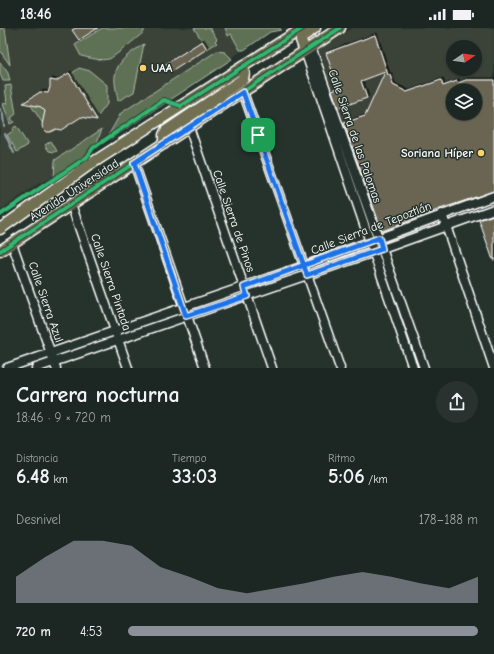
<!DOCTYPE html>
<html lang="es">
<head>
<meta charset="utf-8">
<style>
  body { margin:0; font-family:"Comic Neue",sans-serif; background:#29322f; color:#f1f3f6; height:100vh; display:flex; flex-direction:column; font-size:15px; white-space:nowrap }
  * { box-sizing:border-box; margin:0 }
  p { font-size:13px; color:#a0a5a5 }
  .icon { flex:none; width:22px; height:22px; fill:none; stroke:currentColor; stroke-width:2; stroke-linecap:round; stroke-linejoin:round }
  .map { position:relative; height:340px; overflow:hidden }
  .side { display:flex; flex-direction:column; background:#1c2622; flex:1 }
  .side>* { flex:none }
  .needle { width:26px; rotate:77deg }
  .tools { position:absolute; left:446px; top:12px; display:grid; gap:8px }
  .tools a { display:grid; place-items:center; width:36px; height:36px; border-radius:50%; background:#1c2622; box-shadow:0 1px 3px #0004,0 0 0 1px #3a4340; font-size:20px }
  .pin { position:absolute; display:grid; place-items:center; width:34px; height:34px; color:#fff; margin:-17px; border-radius:8px; box-shadow:0 2px 6px #0006 }
  .round { display:grid; place-items:center; flex:none; width:42px; height:42px; border-radius:21px; background:#29322f }
  .summary { display:flex; align-items:center; justify-content:space-between; height:68px; padding:0 16px }
  h1 { font-size:22px; font-weight:700; line-height:30px }
  .metrics { display:grid; grid-template-columns:repeat(3,1fr); gap:6px; height:68px; padding:4px 16px }
  .metrics div { display:grid; align-content:center }
  .metrics b { font-size:20px; font-weight:700 }
  .metrics small { font-size:11px; font-weight:400 }
  .metrics p { font-size:11px }
  .chart { height:112px; padding:8px 16px }
  .chart p { display:flex; justify-content:space-between }
  .chart svg { width:100%; height:72px; margin-top:4px; fill:#8c9099; opacity:.7 }
  ul { padding:0 16px; list-style:none; font-size:13px }
  li { display:grid; grid-template-columns:64px 48px 1fr; align-items:center; height:30px }
  li i { height:10px; border-radius:5px; background:#8c9099 }
  .status { display:flex; justify-content:space-between; align-items:center; height:28px; padding:0 20px; background:#1c2622; direction:ltr }
  .status svg { height:11px; fill:currentColor }
  .map>svg:first-child { display:block }
  .built { fill:#3a4238; fill-rule:evenodd }
  .green { fill:#5f7154; stroke:#afb8aa }
  .lines { fill:none; stroke-linecap:round; stroke-linejoin:round }
  .stream { stroke:#92a3a9; stroke-width:2 }
  .building { fill:#6a6553; stroke:#fff; fill-rule:evenodd; filter:url(#shadow) }
  .minor-casing { stroke:#fff; stroke-width:11 }
  .major-casing { stroke:#fff; stroke-width:13 }
  .minor { stroke:#26332d; stroke-width:8 }
  .major { stroke:#716f52; stroke-width:10 }
  .cycleway-casing { stroke:#26332d; stroke-width:6 }
  .cycleway { stroke:#33b770; stroke-width:4 }
  .route-casing { stroke:#fff; stroke-width:8 }
  .route { stroke:#1a73e8; stroke-width:5 }
  .poi-dot { fill:#ffd166; stroke:#26332d; stroke-width:1.5 }
  .labels { text-anchor:middle; dominant-baseline:central; stroke-width:3; stroke-linejoin:round; paint-order:stroke }
  .poi-label { font-size:12px; font-weight:bold; fill:#fff; stroke:#26332d; text-anchor:start }
  .street-label { font-size:12px; fill:#fff; stroke:#26332d }
</style>
</head>
<body>
<div class="status"><b>18:46</b><svg viewBox="0 0 49 12"><path d="M0 12V9h3v3zM5 12V6h3v6zM10 12V3h3v9zM15 12V0h3v12zM26 1h20v11H26zM47 4h2v5h-2z"/></svg></div>
<div class="map">
<svg width="494" height="340" viewBox="0 0 494 340">
  <defs>
    <filter id="shadow"><feDropShadow dx="2" dy="-2" stdDeviation="0" flood-color="#0009"/></filter>
  </defs>
  <rect width="100%" height="100%" fill="#26332d"/>
  <filter id="ink" filterUnits="userSpaceOnUse"><feTurbulence type="fractalNoise" baseFrequency=".025" numOctaves="2"/><feDisplacementMap in="SourceGraphic" scale="8" xChannelSelector="R" yChannelSelector="G"/><feConvolveMatrix kernelMatrix="1 2 1 2 8 2 1 2 1" color-interpolation-filters="sRGB"/></filter>
  <g filter="url(#ink)">
    <path class="built" d="M0 0H286L270 4 54 149 38 156 0 183Z
      M352 0H494V164L380 204 318 22ZM453 19H475V41H453ZM453 63H475V85H453Z"/>
    <path class="green" d="M0 0H5L10 37 0 23Z
      M102 0H144V4C138 9 113 30 109 31 100 33 90 30 81 28L75 17Z
      M194 0H210L217 11 215 13 217 15 207 21Z
      M225 0H280L281 2 270 4 244 22H240L231 6 228 8Z
      M144 16 134 64 118 73C117 65 114 55 115 48 117 32 132 24 144 16Z
      M217 23 225 24 232 31 111 111 108 108 121 85Z
      M0 34 8 45 10 53H3L0 46Z
      M79 40 90 43 107 57V76L96 91 70 47Z
      M11 57 16 86 11 90 14 94 10 96 3 76 7 75 5 58Z
      M30 76 41 79 45 83 43 96Z
      M16 98 28 117 17 124 7 107 13 103 12 101Z
      M102 101 94 122 54 149 55 132Z
      M51 113 57 123 55 124 49 123 45 117Z"/>
    <g class="lines">
      <path class="stream" d="M0 81 3 87 4 98
        M5 106 14 125"/>
    </g>
    <path class="building" d="M76 0H98L79 12 72 2Z
      M375 7 388 47H390L393 57 407 64 441 52 443 58 457 53 458 55 466 52H494V163L440 181 382 203 344 95 365 88 385 44 361 53 367 70 338 80 332 62 338 60 326 25ZM453 63H475V85H453Z
      M202 13 207 21 171 44 166 36Z
      M69 45 97 92 81 89 61 102 56 101 50 104H46L43 101 42 97 45 83 41 79 23 75 40 64 48 65 50 59V52L56 53Z
      M494 187V232H493L479 192Z"/>
    <g class="lines">
      <g class="minor-casing">
        <path id="minor" d="M311 19 424 340
          M305 23 413 340
          M243 64 340 340
          M189 99 272 340
          M134 135 205 340
          M71 176 128 340
          M442 186 494 340
          M12 215 56 340
          M7 340 304 238 494 168
          M36 340 374 224 494 181"/>
      </g>
      <g class="major-casing">
        <path id="major" d="M305 23 301 12 302 9 315 0
          M164 116V107L166 103 243 51 244 45 242 39
          M0 201 89 137 303 0
          M0 223 340 0"/>
      </g>
      <use href="#minor" class="minor"/>
      <use href="#major" class="major"/>
      <g class="cycleway-casing">
        <path id="cycleway" d="M0 187 87 129 93 120 164 72 181 78 303 0
          M0 223 340 0"/>
      </g>
      <use href="#cycleway" class="cycleway"/>
    </g>
  </g>
  <g class="lines" filter="url(#ink)">
    <g class="route-casing">
      <path id="route" d="M258 107 243 64 134 135 186 288 247 268 244 259 379 210 382 221 307 247 304 238 258 107"/>
    </g>
    <use href="#route" class="route"/>
  </g>
  <g class="poi-dot">
    <circle cx="143" cy="40" r="4"/>
    <circle cx="481" cy="125" r="4"/>
  </g>
  <g class="labels">
    <g class="poi-label">
      <text x="151" y="40">UAA</text>
      <text x="473" y="125" text-anchor="end">Soriana Híper</text>
    </g>
    <g class="street-label">
      <text transform="translate(355 108) rotate(71)">Calle Sierra de las Palomas</text>
      <text transform="translate(74 162) rotate(-33)">Avenida Universidad</text>
      <text transform="translate(234 193) rotate(71)">Calle Sierra de Pinos</text>
      <text transform="translate(371 200) rotate(-21)">Calle Sierra de Tepoztlán</text>
      <text transform="translate(111 254) rotate(71)">Calle Sierra Pintada</text>
      <text transform="translate(46 274) rotate(71)">Calle Sierra Azul</text>
    </g>
  </g>
</svg>
<div class="tools">
<a><svg class="needle" viewBox="-14 -14 28 28"><path d="M0-13l5 13h-10z" fill="#e53935"/><path d="M0 13l5-13h-10z" fill="#a0a5a5"/></svg></a>
<a><svg class="icon" aria-label="layers" viewBox="0 0 24 24"><path d="M12 4l9 5-9 5-9-5zM3 14l9 5 9-5"/></svg></a>
</div>
<div class="pin" style="left:258px;top:107px;background:#1e9e55"><svg class="icon" aria-label="arrive" viewBox="0 0 24 24"><path d="M6 21V4h12l-3 4 3 4H6"/></svg></div>
</div>
<section class="side">
<div class="summary"><div><h1>Carrera nocturna</h1><p>18:46 · 9 × 720 m</p></div><a class="round"><svg class="icon" aria-label="share" viewBox="0 0 24 24"><path d="M12 15V3M7 8l5-5 5 5M5 13v7h14v-7"/></svg></a></div>
<div class="metrics">
<div><p>Distancia</p><b>6.48<small> km</small></b></div>
<div><p>Tiempo</p><b>33:03</b></div>
<div><p>Ritmo</p><b>5:06<small> /km</small></b></div>
</div>
<div class="chart"><p><span>Desnivel</span>178–188 m</p>
<svg viewBox="0 0 160 44" preserveAspectRatio="none"><path d="M0 44V28L10 16L20 6L30 6L40 9L50 22L60 28L70 35L80 38L90 35L100 32L110 28L120 25L130 28L140 32L150 35L160 28V44z"/></svg>
</div>
<ul>
<li><b>720 m</b>4:53<i style="width:100%"></i></li>
</ul>
</section>
</body>
</html>
